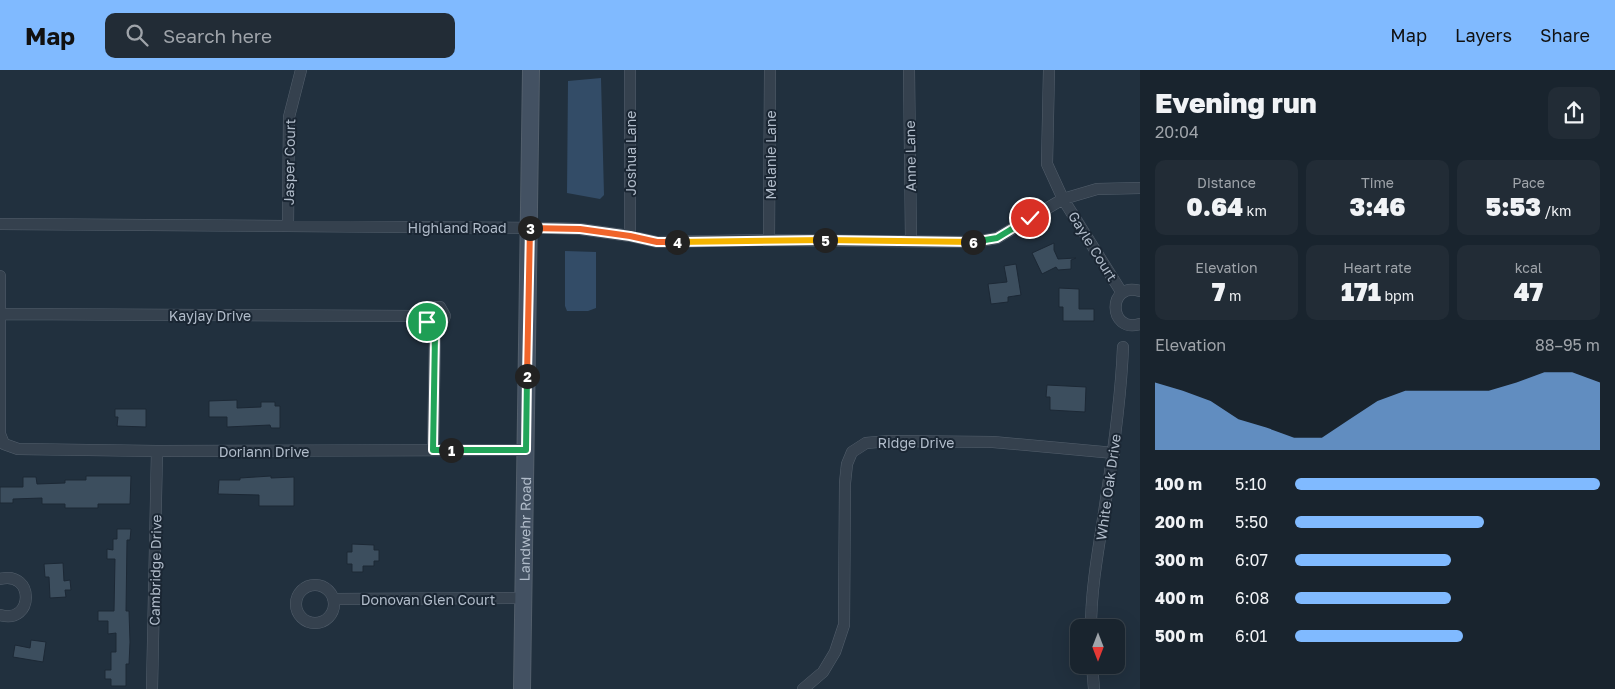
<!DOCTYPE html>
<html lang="en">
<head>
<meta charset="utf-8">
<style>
  body { margin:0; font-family:"Golos Text",sans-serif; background:#222c36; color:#f1f3f6; height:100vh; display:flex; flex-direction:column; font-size:19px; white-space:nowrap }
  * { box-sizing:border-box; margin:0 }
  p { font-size:16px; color:#9fa4aa }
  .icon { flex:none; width:28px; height:28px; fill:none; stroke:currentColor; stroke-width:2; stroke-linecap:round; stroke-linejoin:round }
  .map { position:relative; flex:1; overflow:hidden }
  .side { display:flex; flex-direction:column; background:#19242e; width:475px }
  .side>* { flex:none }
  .needle { width:32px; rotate:180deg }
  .fabs { position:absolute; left:1070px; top:549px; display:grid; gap:10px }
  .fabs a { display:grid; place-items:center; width:55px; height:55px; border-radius:10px; background:#19242e; box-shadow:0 5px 20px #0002,0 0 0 1px #37414a; font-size:25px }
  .pin { position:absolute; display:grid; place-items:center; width:42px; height:42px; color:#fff; margin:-21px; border:2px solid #fff; border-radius:50%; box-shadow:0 1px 5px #0007 }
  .km { position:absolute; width:25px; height:25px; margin:-12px; border-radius:50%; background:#222; color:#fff; font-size:14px; line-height:25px; text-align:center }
  .round { display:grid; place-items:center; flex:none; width:52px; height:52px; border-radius:10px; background:#222c36 }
  .headline { display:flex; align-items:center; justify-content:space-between; height:85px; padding:0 15px }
  h1 { font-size:28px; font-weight:800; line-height:38px }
  .metrics { display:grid; grid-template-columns:repeat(3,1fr); gap:8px; height:85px; padding:5px 15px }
  .metrics div { display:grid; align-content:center; border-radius:10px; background:#222c36; text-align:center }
  .metrics b { font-size:25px; font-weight:800 }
  .metrics small { font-size:14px; font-weight:400 }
  .metrics p { font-size:14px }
  .chart { height:140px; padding:10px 15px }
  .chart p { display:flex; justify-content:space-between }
  .chart svg { width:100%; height:90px; margin-top:5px; fill:#80baff; opacity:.7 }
  ul { padding:0 15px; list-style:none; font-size:16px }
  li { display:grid; grid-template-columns:80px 60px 1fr; align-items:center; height:38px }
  li i { height:12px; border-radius:6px; background:#80baff }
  header { display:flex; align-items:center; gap:30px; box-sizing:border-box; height:70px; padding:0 25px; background:#80baff; color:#111 }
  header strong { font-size:24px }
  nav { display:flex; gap:28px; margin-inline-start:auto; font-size:18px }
  .search { width:350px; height:45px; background:#222c36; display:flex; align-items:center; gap:12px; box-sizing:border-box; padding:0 18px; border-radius:10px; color:#9fa4aa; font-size:19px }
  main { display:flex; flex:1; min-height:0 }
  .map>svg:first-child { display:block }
  .water { fill:#334c67 }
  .building { fill:#3c4e5e; stroke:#1c2835 }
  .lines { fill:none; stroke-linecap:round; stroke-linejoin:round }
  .minor-casing { stroke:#535f6c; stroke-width:12 }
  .secondary-casing { stroke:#535f6c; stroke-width:18 }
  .minor { stroke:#35414e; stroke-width:11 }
  .secondary { stroke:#435162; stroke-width:16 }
  .split-1-casing { stroke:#fff; stroke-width:10 }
  .split-2-casing { stroke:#fff; stroke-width:10 }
  .split-3-casing { stroke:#fff; stroke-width:10 }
  .split-4-casing { stroke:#fff; stroke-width:10 }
  .split-5-casing { stroke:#fff; stroke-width:10 }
  .split-6-casing { stroke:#fff; stroke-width:10 }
  .split-7-casing { stroke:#fff; stroke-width:10 }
  .split-1 { stroke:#22a559; stroke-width:6 }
  .split-2 { stroke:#22a559; stroke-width:6 }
  .split-3 { stroke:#f0652b; stroke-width:6 }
  .split-4 { stroke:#f0652b; stroke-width:6 }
  .split-5 { stroke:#f5b400; stroke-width:6 }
  .split-6 { stroke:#f5b400; stroke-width:6 }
  .split-7 { stroke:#22a559; stroke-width:6 }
  .labels { text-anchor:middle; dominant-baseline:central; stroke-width:4; stroke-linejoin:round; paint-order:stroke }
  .street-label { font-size:14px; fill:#b1bcca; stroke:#1a2633 }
</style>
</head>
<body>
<header>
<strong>Map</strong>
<div class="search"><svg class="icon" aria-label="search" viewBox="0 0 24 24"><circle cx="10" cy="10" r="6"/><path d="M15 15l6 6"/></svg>Search here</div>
<nav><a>Map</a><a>Layers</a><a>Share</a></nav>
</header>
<main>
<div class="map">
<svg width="1140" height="619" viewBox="0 0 1140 619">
  <rect width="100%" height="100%" fill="#21303e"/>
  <path class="water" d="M601 8 604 125 600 129 567 123 568 11Z
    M565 181 596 182V238L588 241H567L565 236Z"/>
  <path class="building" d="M1054 173V180L1058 189 1076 188 1071 190V199L1058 200 1056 197 1042 204 1032 183Z
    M1016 194 1021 225 1008 227V232L991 234 988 214 1007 212 1004 196Z
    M1059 218 1079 219V239H1094V251H1063V237H1059Z
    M1047 315 1086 317 1085 342 1050 340V327H1046Z
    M237 330V338L261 337V332H275V336H280V358H271L270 355 227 357V347H209V331Z
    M115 339H146V357L117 356 118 347H115Z
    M86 406H131L130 434H98V438H65V434H42V428L13 429V433H0V417H23V407H36L37 414 65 413V410H86Z
    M271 406V408L294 407V436H259V425L218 424 219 410H240V408Z
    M117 459H131L130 470H127L126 541H129L130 572 129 594H126V616H111V609H105V600H111V582H116V563L108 564V551H98V541H114L115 489H107V479L113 480V469H117Z
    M352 474 374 475V480H379V491H374V496H363V502H352V494H347V482H352Z
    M63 493 64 511 70 510 71 520H65L66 527 50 528 49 507H45L44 494Z
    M31 570 46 572 43 592 13 587 15 575 30 578Z"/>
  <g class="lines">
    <g class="minor-casing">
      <path id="minor" d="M630 0V166
        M909 0 911 171
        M1049 0 1047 94 1063 129 1122 223
        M0 154 551 158 580 159 630 166 657 172 769 170 975 172 997 168 1063 129 1097 119 1140 118
        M288 156 289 47 301 0
        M769 170 770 0
        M0 206V363
        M1140 221C1107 211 1108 264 1140 254
        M0 244 419 246 427 252 435 265 433 380
        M419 246 429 237H440L445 246C442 254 440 257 432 261
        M0 364 4 374 18 379 157 381 526 380
        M0 509C35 500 34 555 0 545
        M296 534a19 19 0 1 1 38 0a19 19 0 1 1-38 0Z
        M333 529 523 528
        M1091 558C1091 514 1100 472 1106 429 1114 378 1121 328 1123 277
        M1092 595 1094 619
        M152 619 157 381
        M803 619 823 602 835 582 844 555 845 413 847 394 852 382 866 373 889 371 993 372 1114 383"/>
    </g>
    <g class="secondary-casing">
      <g id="secondary">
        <path id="s1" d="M522 619 531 0"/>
      </g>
    </g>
    <use href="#minor" class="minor"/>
    <use href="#secondary" class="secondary"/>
  </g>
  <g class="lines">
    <g class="split-1-casing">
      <path id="split-1" d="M427 252 435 265 433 380H451"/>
    </g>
    <g class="split-2-casing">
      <path id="split-2" d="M451 380H526L527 306"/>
    </g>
    <g class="split-3-casing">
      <path id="split-3" d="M527 306 530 158"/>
    </g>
    <g class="split-4-casing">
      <path id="split-4" d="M530 158 580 159 630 166 657 172H677"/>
    </g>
    <g class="split-5-casing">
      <path id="split-5" d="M677 172 825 170"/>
    </g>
    <g class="split-6-casing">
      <path id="split-6" d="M825 170 973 172"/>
    </g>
    <g class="split-7-casing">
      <path id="split-7" d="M973 172 997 168 1030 148"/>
    </g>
    <use href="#split-1" class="split-1"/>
    <use href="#split-2" class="split-2"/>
    <use href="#split-3" class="split-3"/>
    <use href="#split-4" class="split-4"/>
    <use href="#split-5" class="split-5"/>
    <use href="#split-6" class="split-6"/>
    <use href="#split-7" class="split-7"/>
  </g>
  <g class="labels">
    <g class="street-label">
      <text transform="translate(630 83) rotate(-90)">Joshua Lane</text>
      <text transform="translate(770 85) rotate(-90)">Melanie Lane</text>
      <text transform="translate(910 86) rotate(-91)">Anne Lane</text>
      <text transform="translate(289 92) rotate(-89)">Jasper Court</text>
      <text x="457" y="157">Highland Road</text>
      <text transform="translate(1093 176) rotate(58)">Gayle Court</text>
      <text x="210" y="245">Kayjay Drive</text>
      <text x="916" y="372">Ridge Drive</text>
      <text x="264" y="381">Doriann Drive</text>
      <text transform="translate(1108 417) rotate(-82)">White Oak Drive</text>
      <text stroke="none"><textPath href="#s1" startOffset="160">Landwehr Road</textPath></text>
      <text transform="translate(155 500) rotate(-89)">Cambridge Drive</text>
      <text x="428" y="529">Donovan Glen Court</text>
    </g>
  </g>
</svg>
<div class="fabs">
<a><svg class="needle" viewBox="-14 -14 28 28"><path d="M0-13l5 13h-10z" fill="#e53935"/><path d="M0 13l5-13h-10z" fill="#9fa4aa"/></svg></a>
</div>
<div class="pin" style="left:427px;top:252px;background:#1e9e55"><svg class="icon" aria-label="arrive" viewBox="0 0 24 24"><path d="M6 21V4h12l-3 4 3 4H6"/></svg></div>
<div class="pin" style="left:1030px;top:148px;background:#d93025"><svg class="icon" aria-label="check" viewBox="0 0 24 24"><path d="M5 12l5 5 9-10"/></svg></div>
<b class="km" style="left:451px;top:380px">1</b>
<b class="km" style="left:527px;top:306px">2</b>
<b class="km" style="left:530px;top:158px">3</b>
<b class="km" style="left:677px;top:172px">4</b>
<b class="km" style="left:825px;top:170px">5</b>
<b class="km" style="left:973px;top:172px">6</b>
</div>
<section class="side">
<div class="headline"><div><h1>Evening run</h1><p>20:04</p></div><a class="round"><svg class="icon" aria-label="share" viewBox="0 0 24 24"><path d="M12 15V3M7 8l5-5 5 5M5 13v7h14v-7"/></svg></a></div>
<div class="metrics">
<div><p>Distance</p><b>0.64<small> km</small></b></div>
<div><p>Time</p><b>3:46</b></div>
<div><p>Pace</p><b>5:53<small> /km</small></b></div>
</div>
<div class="metrics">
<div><p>Elevation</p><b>7<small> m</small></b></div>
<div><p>Heart rate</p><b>171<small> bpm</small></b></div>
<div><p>kcal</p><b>47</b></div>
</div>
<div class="chart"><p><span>Elevation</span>88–95 m</p>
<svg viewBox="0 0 160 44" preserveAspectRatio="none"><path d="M0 44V11L10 15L20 20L30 29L40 33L50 38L60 38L70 29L80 20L90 15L100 15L110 15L120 15L130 11L140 6L150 6L160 11V44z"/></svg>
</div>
<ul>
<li><b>100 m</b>5:10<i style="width:100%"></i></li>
<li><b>200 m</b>5:50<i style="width:62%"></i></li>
<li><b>300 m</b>6:07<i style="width:51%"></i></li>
<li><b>400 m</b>6:08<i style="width:51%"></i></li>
<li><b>500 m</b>6:01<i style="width:55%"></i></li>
</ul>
</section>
</main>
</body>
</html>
